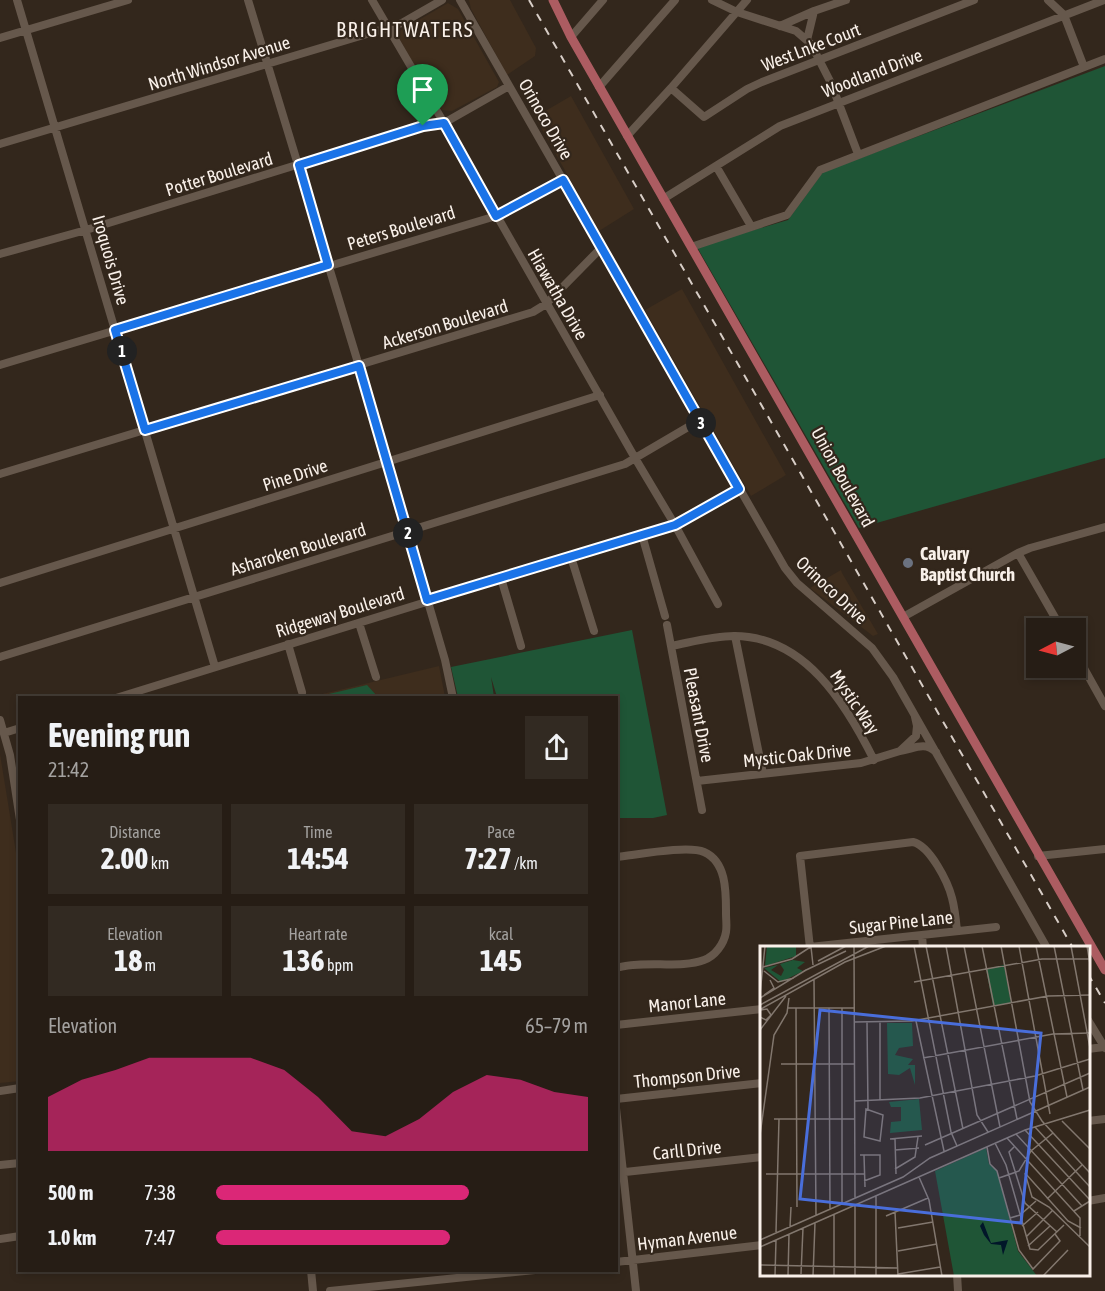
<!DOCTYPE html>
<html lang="en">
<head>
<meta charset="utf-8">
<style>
  body { margin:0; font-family:"Asap Condensed",sans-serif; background:#322a22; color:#f1f3f6; height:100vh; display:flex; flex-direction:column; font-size:22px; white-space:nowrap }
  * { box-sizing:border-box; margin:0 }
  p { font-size:20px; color:#a4a2a0 }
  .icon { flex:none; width:33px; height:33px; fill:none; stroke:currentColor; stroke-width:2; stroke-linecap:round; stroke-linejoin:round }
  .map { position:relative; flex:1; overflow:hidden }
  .details { position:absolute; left:18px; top:696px; width:600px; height:576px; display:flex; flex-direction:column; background:#261d15; border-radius:0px; box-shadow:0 3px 9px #0003,0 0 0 2px #423b34 }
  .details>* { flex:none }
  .needle { width:39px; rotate:264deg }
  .tools { position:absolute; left:1026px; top:618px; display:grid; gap:12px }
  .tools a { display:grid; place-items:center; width:60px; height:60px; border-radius:0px; background:#261d15; box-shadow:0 3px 9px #0003,0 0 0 2px #423b34; font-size:30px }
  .pin { position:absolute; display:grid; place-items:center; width:51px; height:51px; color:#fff; margin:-62px -26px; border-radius:50% 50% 50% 0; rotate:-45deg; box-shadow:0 0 6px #0007 }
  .pin .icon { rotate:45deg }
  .km { position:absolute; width:30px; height:30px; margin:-15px; border-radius:50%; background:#222; color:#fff; font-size:16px; line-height:30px; text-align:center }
  .round { display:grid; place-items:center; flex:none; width:63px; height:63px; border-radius:0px; background:#322a22 }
  .head { display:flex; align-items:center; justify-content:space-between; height:102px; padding:0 30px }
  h1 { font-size:33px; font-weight:700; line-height:45px }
  .stats { display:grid; grid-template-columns:repeat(3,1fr); gap:9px; height:102px; padding:6px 30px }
  .stats div { display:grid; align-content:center; border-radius:0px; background:#322a22; text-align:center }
  .stats b { font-size:30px; font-weight:700 }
  .stats small { font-size:16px; font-weight:400 }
  .stats p { font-size:16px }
  .chart { height:168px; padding:12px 30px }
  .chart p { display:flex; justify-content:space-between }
  .chart svg { width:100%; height:108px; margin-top:6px; fill:#db2777; opacity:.7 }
  ul { padding:0 30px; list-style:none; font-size:20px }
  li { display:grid; grid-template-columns:96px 72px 1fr; align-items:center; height:45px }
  li i { height:15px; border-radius:8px; background:#db2777 }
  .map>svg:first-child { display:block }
  .built { fill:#3e2d1d }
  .green { fill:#1f5536 }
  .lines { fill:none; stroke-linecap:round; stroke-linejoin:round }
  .minor { stroke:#66584c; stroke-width:8 }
  .major { stroke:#ac5c61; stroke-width:9 }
  .rail { stroke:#d8cec7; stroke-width:2; stroke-dasharray:8 8; stroke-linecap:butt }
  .route-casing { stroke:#fff; stroke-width:12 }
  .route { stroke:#1a73e8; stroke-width:8 }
  .worship-dot { fill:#6b7280; stroke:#33271c; stroke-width:2 }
  .labels { text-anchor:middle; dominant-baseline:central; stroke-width:4.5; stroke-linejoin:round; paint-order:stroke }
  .street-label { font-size:18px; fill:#f9f0e9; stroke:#33271c }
  .poi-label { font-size:18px; font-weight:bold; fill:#f9f0e9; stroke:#33271c; text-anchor:start }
  .quarter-label { font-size:21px; letter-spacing:1.5px; fill:#f9f0e9; stroke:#33271c }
  .inset-road { fill:none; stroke:#82776e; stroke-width:1.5 }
  .view { fill:#496edb; fill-opacity:0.15; stroke:#496edb; stroke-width:3 }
  .inset-edge { fill:none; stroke:#f9f0e9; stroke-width:3 }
</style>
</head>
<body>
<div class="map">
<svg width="1105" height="1291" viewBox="0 0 1105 1291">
  <rect width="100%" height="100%" fill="#33271c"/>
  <path class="built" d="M469 0H510L536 48 535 56 507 75 471 9Z
    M448 3 458 9 499 82 497 87 452 111 442 110 439 107 397 35 398 32Z
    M571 96 634 209 599 231 535 117Z
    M682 289 786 475 751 496 645 310Z
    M841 570 842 573 878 634 873 636 810 588Z
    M439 666 445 697 306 698Z
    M0 754 19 871 20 1081 0 1083Z"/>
  <path class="green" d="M1105 66V458L859 528 697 247 788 220 823 172Z
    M632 630 667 815 653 818H617L616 698 497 697 491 677 494 697H458L451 667Z
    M367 685 378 697H316Z"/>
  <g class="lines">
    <path class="minor" d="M17 0 215 667
      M248 0 359 366 445 660 453 698
      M372 0 444 123 635 458 675 525 718 604
      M460 0 785 568 797 583 872 648 893 677 1047 948
      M712 0 737 12 796 31 811 44 831 83 858 154
      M1048 0 1064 15 1084 67
      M814 11 846 0
      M780 26 814 11 807 40
      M571 37 603 0
      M0 38 128 0
      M599 87 675 0
      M671 88 704 117 747 89 762 82 974 0
      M627 136 671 88 747 0
      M0 144 387 28 402 23 442 0
      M716 166 751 226
      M663 199 780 126 1104 0
      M691 247 787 215 820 170 1105 59
      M0 254 86 230 423 126 444 123 509 86
      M0 365 496 216 563 180
      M0 474 533 312 546 304 601 248
      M642 535 665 616
      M1018 553 1061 628
      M571 557 594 631
      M501 578 521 646
      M0 583 600 395
      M903 617 1018 553 1030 548 1105 527
      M359 623 376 677
      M667 625 702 810
      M735 636 763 774
      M288 644 302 692
      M671 646C692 642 713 636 734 636 805 636 846 704 874 760
      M1076 654 1105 706
      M0 657 625 464 700 420
      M116 698 675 525 739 489
      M915 717 917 726 916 736 900 751C914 749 924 741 936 752
      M0 720 10 755 20 820
      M4 733 20 728
      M697 781 861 763 900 751
      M1038 856 1105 849
      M616 857C636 855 688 845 704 852 727 862 726 893 726 914 726 919 727 926 726 932 724 944 715 956 704 960 681 969 643 960 616 968
      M922 935 923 948
      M810 947 996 927
      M810 948 800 856 913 842C930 846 948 882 952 898 955 909 956 920 957 931
      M1088 1020 1105 1048
      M616 1025 762 1009
      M1088 1049 1104 1047
      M0 1091 20 1088
      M616 1099 762 1083
      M616 1108 636 1291
      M1088 1121 1105 1119
      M0 1165 20 1163
      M616 1173 762 1157
      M1088 1201 1105 1198
      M0 1239 20 1236
      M616 1262 762 1245
      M311 1270 313 1291
      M957 1274 958 1291
      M330 1291 535 1270"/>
    <path class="major" d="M553 0 571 37 1105 970"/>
    <path class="rail" d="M529 0 1073 948
      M1088 974 1105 1003"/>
  </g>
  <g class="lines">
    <g class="route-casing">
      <path id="route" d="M444 123 496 216 563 180 739 489 675 525 427 600 359 366 145 430 115 330 328 265 299 165 423 126Z"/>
    </g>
    <use href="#route" class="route"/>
  </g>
  <circle class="worship-dot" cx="908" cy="563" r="6"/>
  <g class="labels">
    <g class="street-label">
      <text transform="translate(811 47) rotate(-21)">West Lnke Court</text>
      <text transform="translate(219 63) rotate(-17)">North Windsor Avenue</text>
      <text transform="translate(872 73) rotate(-21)">Woodland Drive</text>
      <text transform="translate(546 119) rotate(60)">Orinoco Drive</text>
      <text transform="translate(219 174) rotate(-17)">Potter Boulevard</text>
      <text transform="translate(401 228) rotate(-17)">Peters Boulevard</text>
      <text transform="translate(111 260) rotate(74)">Iroquois Drive</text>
      <text transform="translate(558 294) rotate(60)">Hiawatha Drive</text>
      <text transform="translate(445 324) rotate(-17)">Ackerson Boulevard</text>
      <text transform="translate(295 475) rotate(-18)">Pine Drive</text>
      <text transform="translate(843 477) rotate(61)">Union Boulevard</text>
      <text transform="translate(298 549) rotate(-17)">Asharoken Boulevard</text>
      <text transform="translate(832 590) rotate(43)">Orinoco Drive</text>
      <text transform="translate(340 612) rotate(-17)">Ridgeway Boulevard</text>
      <text transform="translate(855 702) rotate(56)">Mystic Way</text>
      <text transform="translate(699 715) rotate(79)">Pleasant Drive</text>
      <text transform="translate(797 755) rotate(-6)">Mystic Oak Drive</text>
      <text transform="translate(901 922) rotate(-6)">Sugar Pine Lane</text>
      <text transform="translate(687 1002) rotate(-6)">Manor Lane</text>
      <text transform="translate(687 1076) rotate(-6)">Thompson Drive</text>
      <text transform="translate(687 1150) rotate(-6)">Carll Drive</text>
      <text transform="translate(687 1238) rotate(-7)">Hyman Avenue</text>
    </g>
    <g class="poi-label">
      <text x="920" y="553">Calvary<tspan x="920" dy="21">Baptist Church</tspan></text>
    </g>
    <g class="quarter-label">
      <text x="405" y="29">BRIGHTWATERS</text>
    </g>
  </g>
  <g transform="translate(760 946)">
    <rect width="330" height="330" fill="#33271c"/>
    <path d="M7 0H36V10L5 20ZM33 14 45 16 37 22 43 25 21 36 4 22 18 19 11 24 21 30 24 24 20 18ZM244 19 251 57 233 60 226 23ZM127 77H152L153 100 139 102 135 109 153 113 148 119H155V139L150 122 139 129 128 128ZM159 153 162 184 130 187 131 176 141 175V161H131L129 156ZM226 202 229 218 237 225 258 305 277 330H194L175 225Z" fill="#1f5536"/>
    <path d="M223 276 231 297 248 294 243 309 241 299 231 298 224 289 220 280Z" fill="#011629"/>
    <path class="inset-road" d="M94 0 95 252M154 0 191 186 197 200M166 0 203 183M186 0 217 169 228 186M204 0 240 181M222 0 257 173M241 0 270 156 282 175 330 227M259 0 290 168M276 0 307 151M294 0 323 144M311 0 330 102M327 0 330 18M51 1 53 19M58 15 86 0M3 21 32 13 52 0M4 25 18 36 34 32M44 25 86 5M54 34 56 269M154 36 282 13H329M0 48 5 0M4 49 14 42 10 34M0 52 46 24M0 59 109 0M28 62H94M36 62 37 261M69 62 70 263M82 62V258M1 63 85 16 126 0M0 71 6 74 11 69 7 63 0 64M156 75 184 205M94 76 152 75 288 50 330 49M107 76 108 163M120 76V155M0 84 26 50M163 112 293 88 330 87M21 118H95M95 155 160 152 275 130 330 113M106 163 123 169 120 195 104 191ZM14 173H95M302 175 330 203M275 181 330 241M265 184 330 254M256 188 322 260M0 189 14 89 27 67 29 52M247 192 320 272V290M130 193 162 190M135 193 136 228M235 197 246 219 270 303 278 304 304 279M165 199 330 127M227 201 230 218 237 225 259 304 273 323 300 295 295 288M254 201 249 206 265 257 297 286M135 204 159 202M100 209H120V229L104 235M104 209 105 241M135 223 155 211 158 191M265 227 272 251 289 261 330 301M265 227 308 275 321 282M6 228H104M159 231 169 254 182 330M239 232 259 225 271 205 293 187M116 250V330M287 253 322 219M95 259V330M314 265 330 255M135 266 138 330M74 269V330M126 270 168 252M250 272 260 269 276 255M262 280 278 266M30 281 31 261M138 282 173 276M16 286 19 173M266 291 293 264M0 294 143 231 170 212 330 141M268 300 290 280M0 301 265 184 330 164M138 305 177 298M0 319 138 322M41 328 43 282M138 328 180 321M15 330 16 294M28 330 29 288M53 330 55 277M283 330 308 304"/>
    <path class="view" d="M60 64 281 87 261 277 40 253Z"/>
    <rect width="330" height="330" class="inset-edge"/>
  </g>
</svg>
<div class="tools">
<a><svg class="needle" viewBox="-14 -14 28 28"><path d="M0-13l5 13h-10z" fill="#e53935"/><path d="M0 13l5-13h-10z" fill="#a4a2a0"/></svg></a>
</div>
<div class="pin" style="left:423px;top:126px;background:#1e9e55"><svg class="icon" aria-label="arrive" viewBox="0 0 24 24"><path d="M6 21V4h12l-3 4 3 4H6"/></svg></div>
<b class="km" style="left:122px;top:351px">1</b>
<b class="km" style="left:408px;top:533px">2</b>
<b class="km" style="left:701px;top:423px">3</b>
<section class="details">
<div class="head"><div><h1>Evening run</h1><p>21:42</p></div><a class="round"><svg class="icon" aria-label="share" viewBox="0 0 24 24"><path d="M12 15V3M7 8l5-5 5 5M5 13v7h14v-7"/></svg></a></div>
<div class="stats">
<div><p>Distance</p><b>2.00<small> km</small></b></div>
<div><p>Time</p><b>14:54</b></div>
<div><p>Pace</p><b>7:27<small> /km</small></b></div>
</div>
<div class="stats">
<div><p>Elevation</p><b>18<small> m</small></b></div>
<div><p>Heart rate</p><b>136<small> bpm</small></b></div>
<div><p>kcal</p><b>145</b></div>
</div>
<div class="chart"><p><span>Elevation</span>65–79 m</p>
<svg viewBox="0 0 160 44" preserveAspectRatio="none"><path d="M0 44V22L10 15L20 11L30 6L40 6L50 6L60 6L70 11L80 22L90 36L100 38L110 31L120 20L130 13L140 15L150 20L160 22V44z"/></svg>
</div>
<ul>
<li><b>500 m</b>7:38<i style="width:68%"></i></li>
<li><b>1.0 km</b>7:47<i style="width:63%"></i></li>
</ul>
</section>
</div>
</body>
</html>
